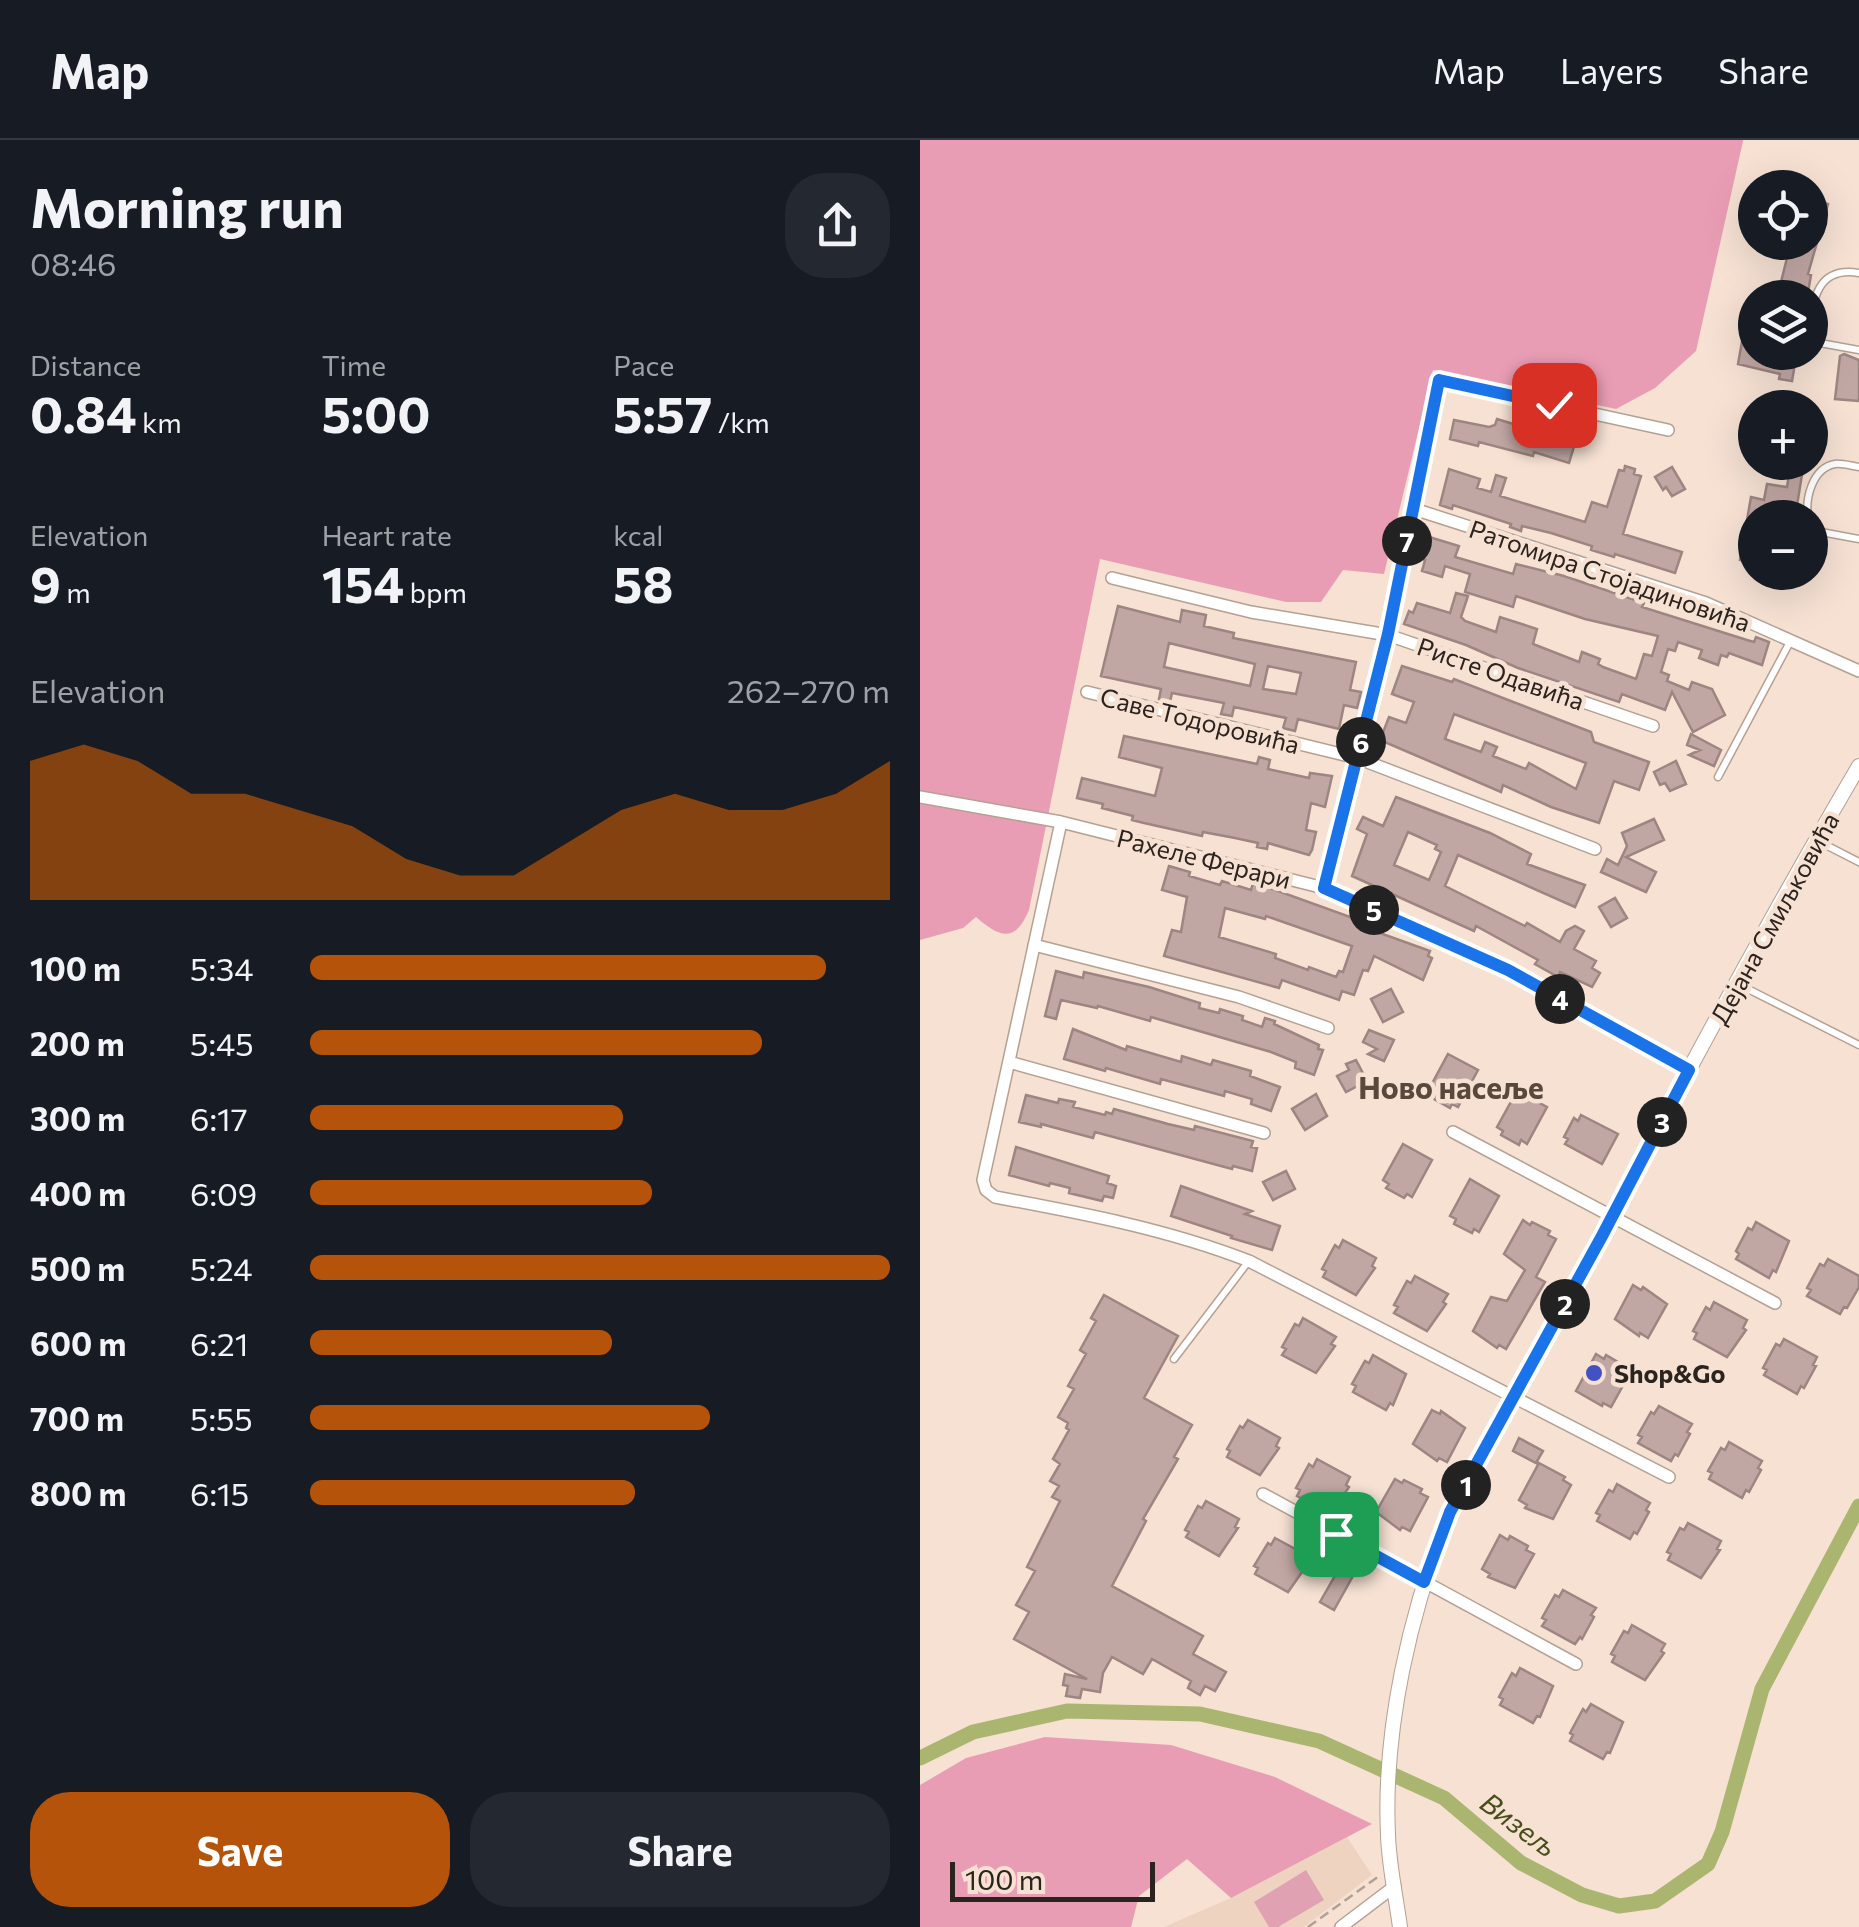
<!DOCTYPE html>
<html lang="en">
<head>
<meta charset="utf-8">
<style>
  body { margin:0; font-family:Commissioner,sans-serif; background:#242831; color:#f1f3f6; height:100vh; display:flex; flex-direction:column; font-size:38px; white-space:nowrap }
  * { box-sizing:border-box; margin:0 }
  p { font-size:32px; color:#9ea1a6 }
  .icon { flex:none; width:55px; height:55px; fill:none; stroke:currentColor; stroke-width:2; stroke-linecap:round; stroke-linejoin:round }
  .map { position:relative; flex:1; overflow:hidden }
  .side { display:flex; flex-direction:column; background:#171b24; width:920px }
  .side>* { flex:none }
  .tools { position:absolute; left:818px; top:30px; display:grid; gap:20px }
  .tools a { display:grid; place-items:center; width:90px; height:90px; border-radius:50%; background:#171b24; box-shadow:0 10px 40px #0002; font-size:50px }
  .scale { position:absolute; left:30px; bottom:25px; width:205px; box-sizing:border-box; padding-left:10px; border:5px solid #2b241e; border-top:0; font-size:28px; line-height:35px; white-space:nowrap; color:#2b241e; -webkit-text-stroke:8px #f6e1d3; paint-order:stroke }
  .pin { position:absolute; display:grid; place-items:center; width:85px; height:85px; color:#fff; margin:-42px; border-radius:20px; box-shadow:0 5px 15px #0006 }
  .km { position:absolute; width:50px; height:50px; margin:-25px; border-radius:50%; background:#222; color:#fff; font-size:28px; line-height:50px; text-align:center }
  .round { display:grid; place-items:center; flex:none; width:105px; height:105px; border-radius:40px; background:#242831 }
  .headline { display:flex; align-items:center; justify-content:space-between; height:170px; padding:0 30px }
  h1 { font-size:55px; font-weight:700; line-height:75px }
  .metrics { display:grid; grid-template-columns:repeat(3,1fr); gap:15px; height:170px; padding:10px 30px }
  .metrics div { display:grid; align-content:center }
  .metrics b { font-size:50px; font-weight:700 }
  .metrics small { font-size:28px; font-weight:400 }
  .metrics p { font-size:28px }
  .chart { height:280px; padding:20px 30px }
  .chart p { display:flex; justify-content:space-between }
  .chart svg { width:100%; height:180px; margin-top:10px; fill:#b45309; opacity:.7 }
  .button { display:flex; gap:20px; margin-top:auto; padding:20px 30px }
  .button a { flex:1; height:115px; border-radius:40px; background:#b45309; color:#fff; font-size:40px; font-weight:700; line-height:115px; text-align:center }
  .button a+a { background:#242831; color:#f1f3f6 }
  ul { padding:0 30px; list-style:none; font-size:32px }
  li { display:grid; grid-template-columns:160px 120px 1fr; align-items:center; height:75px }
  li i { height:25px; border-radius:12px; background:#b45309 }
  header { display:flex; align-items:center; gap:60px; box-sizing:border-box; height:140px; padding:0 50px; background:#171b24; border-bottom:2px solid #363941 }
  header strong { font-size:48px }
  nav { display:flex; gap:55px; margin-inline-start:auto; font-size:35px }
  main { display:flex; flex:1; min-height:0 }
  .map>svg:first-child { display:block }
  .built { fill:#eed3c1 }
  .green { fill:#e0a1b3 }
  .forest { fill:#e99db4 }
  .lines { fill:none; stroke-linecap:round; stroke-linejoin:round }
  .canal { stroke:#aab670; stroke-width:15 }
  .building { fill:#c1a7a3; stroke:#9d8581; stroke-width:2.5; fill-rule:evenodd }
  .service-casing { stroke:#b4a193; stroke-width:9 }
  .minor-casing { stroke:#b4a193; stroke-width:14 }
  .tertiary-casing { stroke:#b4a193; stroke-width:16 }
  .path { stroke:#b0a095; stroke-width:2.5; stroke-dasharray:10 5; stroke-linecap:butt }
  .service { stroke:#fff; stroke-width:6 }
  .minor { stroke:#fff; stroke-width:11 }
  .tertiary { stroke:#fff; stroke-width:14 }
  .route-casing { stroke:#fff; stroke-width:20 }
  .route { stroke:#1a73e8; stroke-width:12 }
  .poi-dot { fill:#4351c6; stroke:#f6e1d3; stroke-width:4 }
  .labels { text-anchor:middle; dominant-baseline:central; stroke-width:9; stroke-linejoin:round; paint-order:stroke }
  .street-label { font-size:25px; fill:#2b241e; stroke:#f6e1d3 }
  .poi-label { font-size:25px; font-weight:bold; fill:#2b241e; stroke:#f6e1d3; text-anchor:start }
  .water-label { font-size:28px; font-style:italic; fill:#474e1a; stroke:#f6e1d3 }
  .quarter-label { font-size:30px; font-weight:bold; fill:#59483c; stroke:#f6e1d3 }
</style>
</head>
<body>
<header>
<strong>Map</strong>
<nav><a>Map</a><a>Layers</a><a>Share</a></nav>
</header>
<main>
<section class="side">
<div class="headline"><div><h1>Morning run</h1><p>08:46</p></div><a class="round"><svg class="icon" aria-label="share" viewBox="0 0 24 24"><path d="M12 15V3M7 8l5-5 5 5M5 13v7h14v-7"/></svg></a></div>
<div class="metrics">
<div><p>Distance</p><b>0.84<small> km</small></b></div>
<div><p>Time</p><b>5:00</b></div>
<div><p>Pace</p><b>5:57<small> /km</small></b></div>
</div>
<div class="metrics">
<div><p>Elevation</p><b>9<small> m</small></b></div>
<div><p>Heart rate</p><b>154<small> bpm</small></b></div>
<div><p>kcal</p><b>58</b></div>
</div>
<div class="chart"><p><span>Elevation</span>262–270 m</p>
<svg viewBox="0 0 160 44" preserveAspectRatio="none"><path d="M0 44V10L10 6L20 10L30 18L40 18L50 22L60 26L70 34L80 38L90 38L100 30L110 22L120 18L130 22L140 22L150 18L160 10V44z"/></svg>
</div>
<ul>
<li><b>100 m</b>5:34<i style="width:89%"></i></li>
<li><b>200 m</b>5:45<i style="width:78%"></i></li>
<li><b>300 m</b>6:17<i style="width:54%"></i></li>
<li><b>400 m</b>6:09<i style="width:59%"></i></li>
<li><b>500 m</b>5:24<i style="width:100%"></i></li>
<li><b>600 m</b>6:21<i style="width:52%"></i></li>
<li><b>700 m</b>5:55<i style="width:69%"></i></li>
<li><b>800 m</b>6:15<i style="width:56%"></i></li>
</ul>
<div class="button"><a>Save</a><a>Share</a></div>
</section>
<div class="map">
<svg width="939" height="1787" viewBox="0 0 939 1787">
  <rect width="100%" height="100%" fill="#f6e1d3"/>
  <path class="built" d="M427 1697 452 1735 384 1787H244L311 1758Z"/>
  <path class="green" d="M386 1730 404 1760 358 1787H349L334 1762Z"/>
  <path class="forest" d="M0 0H823V1L776 211 735 248 696 269 513 230 464 434 423 430 401 462H366L180 419 109 770C95 803 80 798 56 777L43 788 0 800Z
    M125 1597 251 1605 355 1637 452 1684 311 1758 267 1719 219 1756 211 1787H0V1645L46 1618Z"/>
  <g class="lines">
    <path class="canal" d="M0 1618 53 1592 147 1571 280 1574 399 1601 524 1658 601 1723 662 1755 699 1766 735 1761 788 1724 802 1692 842 1549 939 1366"/>
  </g>
  <path class="building" d="M895 60 908 64 888 134 891 135 887 158H857L871 102H890V62L895 63Z
    M829 162 835 163V212H877L872 241 859 239 860 234 818 224Z
    M924 214 939 220V261L915 259 920 216Z
    M577 279 655 303 649 323 614 312 613 316 559 302 558 306 530 299 534 280 569 287 575 285Z
    M871 322H884L875 378H835V422L820 420 831 357 844 360 847 344 867 347Z
    M705 326 715 329 714 334 721 336 703 394 762 412 755 433 695 414 694 417 671 410 672 406 631 393 602 386 601 391 590 387 591 384 533 365 532 369 520 365 529 329 560 339 557 348 571 352 576 335 586 338 580 356 665 382 672 362 687 367 699 330 704 331Z
    M752 327 765 349 752 356 746 347 743 350 735 337Z
    M506 396 539 406 535 417 593 434 596 424 644 436 724 463 722 467 827 500 834 502 836 497 849 502 842 525 809 513 807 517 801 515 798 525 779 518 782 510 758 502 755 511 748 509 741 532 749 535 747 541 769 550 772 542 792 549 805 575 773 592 752 552 745 570 702 554 699 562 598 528 546 505 484 484 489 471 493 473 497 463 530 473 536 453 548 456 541 477 545 481 576 492 580 477 617 489 613 504 659 522 662 512 680 519 678 524 683 527 716 539 724 514 732 516 738 496 665 479 596 456 593 467 545 452 550 434 525 426 522 437 502 431 505 420 499 418Z
    M198 466 260 482 262 470 286 475 284 486 314 493 313 498 436 522 430 550 441 552 437 568 424 565 419 589 378 579 375 591 363 588 366 578 314 567 312 576 301 574 304 563 252 553 250 562 239 559 241 549 181 536ZM249 503 335 524 330 546 244 527ZM348 526 381 533 376 554 343 549Z
    M482 526 532 542 534 539 671 592 674 602 729 622 719 650 694 641 679 683 631 667 583 645 581 652 460 600 469 577 486 583 494 562 472 554ZM534 574 666 623 656 649 609 623 606 629 573 616 577 607 565 602 561 612 525 599Z
    M771 594 801 610 794 626 769 615 780 610 767 605Z
    M204 596 337 624 339 617 350 620 348 629 389 638 390 633 412 636 405 667 391 663 386 690 396 692 392 710 389 715 348 703 347 709 337 707 338 703 315 698 283 692 282 696 224 683 212 680 213 676 182 668 183 664 157 658 162 638 235 656 242 628 199 617Z
    M756 621 766 644 750 651 745 643 740 645 734 632Z
    M476 657 570 693 611 714 607 724 665 745 655 767 538 715 525 746 605 786 607 783 640 802 646 791 655 786 664 791 654 809 676 821 672 828 680 833 672 847 640 832 638 837 615 824 618 820 556 786 554 791 432 736 447 694 437 689 443 677 463 686ZM488 692 517 705 515 709 521 712 509 740 474 725Z
    M734 679 744 700 706 717 736 732 726 752 681 732 687 719 698 725 707 706 702 693Z
    M249 726 270 732 269 736 300 745 302 741 331 750 333 743 344 746 458 787 457 792 510 811 508 816 512 818 503 840 454 816 448 831 443 830 434 855 422 851 419 860 362 840 359 848 244 816 252 790 261 792 267 757 242 750ZM305 768 345 779 346 776 432 806 423 832 419 831 416 837 389 827 388 830 355 818 356 814 299 797Z
    M695 758 707 778 691 787 679 767Z
    M136 831 163 838 164 832 229 847 280 863 279 868 299 873 300 869 323 876 322 880 342 887 345 878 355 881 354 884 399 905 398 909 403 910 394 935 375 928 376 922 351 912 231 877 230 881 178 866 177 868 141 860 136 879 125 876Z
    M471 849 483 872 463 882 451 859Z
    M153 889 206 910 207 906 261 922 262 916 291 925 293 920 331 931 330 936 360 947 351 971 331 964 332 959 305 951 304 956 241 939 240 944 186 928 185 931 144 919Z
    M449 890 474 900 464 921 448 914 457 909 443 902Z
    M528 914 558 930 538 967 532 964 530 968 512 958 514 954 508 951Z
    M436 920 447 941 426 952 417 936 429 930 426 924Z
    M597 951 627 967 607 1004 601 1000 599 1005 581 995 583 991 577 987Z
    M396 954 407 976 385 990 372 969Z
    M106 955 138 963 139 959 155 962 153 967 185 975 186 972 192 974 194 969 248 984 274 990 275 986 333 1001 331 1007 337 1008 332 1031 313 1026 312 1029 175 992 173 998 121 984V987L99 982Z
    M661 975 698 994 682 1024 645 1004 648 999 644 997 654 978 658 981Z
    M483 1004 512 1020 492 1057 487 1054 484 1058 466 1048 469 1044 463 1040Z
    M96 1007 189 1036 187 1043 196 1046 193 1058 184 1056 182 1061 149 1053 150 1048 130 1043 129 1046 89 1035Z
    M366 1031 375 1049 353 1060 343 1042Z
    M550 1039 579 1056 559 1092 554 1089 552 1093 534 1084 536 1079 530 1076Z
    M261 1046 332 1071 325 1074 360 1086 352 1110 311 1098 312 1096 251 1076Z
    M603 1080 610 1085 612 1082 630 1091 628 1095 636 1099 616 1137 625 1142 586 1209 579 1205 577 1208 553 1191 571 1157 587 1161 605 1130 584 1114Z
    M836 1082 869 1101 856 1132 853 1130 849 1138 816 1119 819 1114 816 1111 828 1088 832 1090Z
    M423 1100 456 1118 452 1126 455 1128 436 1155 403 1137 406 1131 402 1129 415 1105 419 1108Z
    M908 1119 939 1136V1147L927 1168 924 1167 920 1174 887 1156 891 1150 887 1148 900 1124 904 1126Z
    M495 1136 528 1154 523 1162 526 1164 507 1191 474 1173 478 1167 474 1165 487 1141 491 1143Z
    M713 1145 721 1150 723 1147 747 1164 728 1198 720 1193 719 1196 695 1179Z
    M184 1155 258 1196 224 1258 272 1285 254 1317 258 1319 223 1379 226 1381 192 1446 283 1496 273 1514 306 1532 295 1551 285 1546 280 1555 268 1548 271 1541 232 1519 223 1534 192 1517 183 1533 180 1552 162 1549 160 1558 146 1556 148 1546 143 1545 145 1534 167 1539 94 1499 109 1472 96 1465 115 1431 107 1427 140 1361 132 1357 139 1346 130 1341 140 1324 133 1319 149 1290 146 1288 148 1283 138 1277 154 1249 148 1246 166 1214 160 1210 176 1181 171 1178Z
    M794 1162 827 1180 823 1188 826 1190 807 1217 774 1199 777 1193 773 1191 786 1167 790 1170Z
    M383 1178 416 1197 411 1204 415 1206 396 1233 362 1215 366 1209 362 1207 375 1184 379 1186Z
    M864 1199 897 1217 893 1225 896 1226 884 1248 881 1246 877 1254 844 1235 847 1230 843 1228 856 1204 860 1206Z
    M676 1214 684 1219 686 1215 703 1225 701 1228 710 1233 691 1267 683 1263 682 1266 656 1251Z
    M453 1215 486 1234 473 1265 470 1263 466 1270 433 1252 436 1246 432 1244 445 1221 449 1223Z
    M739 1266 772 1284 767 1292 770 1294 758 1316 755 1314 751 1321 718 1303 722 1297 718 1295 731 1272 734 1274Z
    M512 1270 520 1274 521 1271 545 1288 527 1322 519 1318 517 1321 493 1304Z
    M328 1280 360 1298 356 1306 359 1308 340 1335 307 1317 310 1311 307 1309 320 1286 323 1288Z
    M599 1298 623 1311 616 1323 593 1311Z
    M809 1302 842 1321 838 1328 841 1330 829 1352 826 1350 822 1358 789 1339 792 1333 788 1331 801 1308 805 1310Z
    M397 1319 430 1337 426 1345 429 1347 410 1374 377 1356 380 1350 376 1348 389 1324 393 1327Z
    M619 1323 645 1337 643 1340 651 1345 633 1379 605 1368 607 1365 599 1360Z
    M475 1339 482 1343 484 1340 502 1349 500 1353 508 1357 490 1391 482 1387 480 1390 456 1372Z
    M697 1344 730 1363 726 1370 729 1372 717 1394 714 1392 710 1399 677 1381 680 1375 676 1373 689 1350 693 1352Z
    M286 1361 319 1379 315 1387 318 1388 299 1416 266 1397 269 1392 265 1390 278 1366 282 1368Z
    M768 1383 801 1401 797 1409 800 1410 781 1438 748 1420 751 1414 747 1412 760 1388 764 1390Z
    M580 1395 588 1400 590 1396 608 1406 606 1410 614 1414 595 1448 568 1437 570 1434 562 1429Z
    M355 1398 388 1416 384 1423 387 1425 368 1452 335 1434 338 1428 334 1426 348 1403 351 1405Z
    M420 1427 434 1434 414 1470 400 1462Z
    M643 1450 676 1468 671 1475 674 1477 662 1499 660 1497 655 1504 622 1486 626 1480 622 1478 635 1455 639 1457Z
    M712 1485 745 1504 741 1511 744 1513 725 1540 692 1522 695 1516 691 1514 704 1491 708 1493Z
    M600 1528 633 1546 620 1577 617 1576 613 1583 580 1565 583 1559 579 1557 592 1533 596 1536Z
    M671 1564 703 1582 690 1613 687 1612 683 1619 650 1601 653 1595 650 1593 663 1569 666 1572Z"/>
  <g class="lines">
    <g class="service-casing">
      <path id="service" d="M939 133C898 126 891 159 891 194L900 203 939 210
        M888 378C885 359 892 328 915 324 921 323 932 326 939 327
        M890 384 901 392 939 399
        M798 637 871 500
        M896 700 939 722
        M818 844 939 905
        M254 1219 328 1122"/>
    </g>
    <g class="minor-casing">
      <path id="minor" d="M494 369 786 463 939 531
        M192 438 331 472 468 495 733 586
        M167 552 437 618 675 709
        M0 657 141 682 404 748 588 830 769 930
        M141 682 63 1040 66 1050 75 1057C161 1073 247 1089 329 1121L749 1337
        M404 748 468 495 519 240 748 290
        M114 805 319 857 408 888
        M89 922 344 993
        M533 992 855 1163
        M343 1354 656 1524
        M421 1787 475 1746"/>
    </g>
    <g class="tertiary-casing">
      <path id="tertiary" d="M480 1787C476 1757 469 1726 468 1695 463 1589 490 1471 530 1372 668 1124 795 871 939 626"/>
    </g>
    <path class="path" d="M388 1787 459 1736"/>
    <use href="#service" class="service"/>
    <use href="#minor" class="minor"/>
    <use href="#tertiary" class="tertiary"/>
  </g>
  <g class="lines">
    <g class="route-casing">
      <path id="route" d="M416 1394 504 1442 530 1372 682 1096 769 930 588 830 404 748 468 494 519 240 634 265"/>
    </g>
    <use href="#route" class="route"/>
  </g>
  <circle class="poi-dot" cx="674" cy="1233" r="10"/>
  <g class="labels">
    <g class="street-label">
      <text transform="translate(690 435) rotate(19)">Ратомира Стојадиновића</text>
      <text transform="translate(581 533) rotate(19)">Ристе Одавића</text>
      <text transform="translate(280 580) rotate(14)">Саве Тодоровића</text>
      <text transform="translate(284 718) rotate(14)">Рахеле Ферари</text>
      <text transform="translate(854 778) rotate(-61)">Дејана Смиљковића</text>
    </g>
    <g class="poi-label">
      <text x="694" y="1233">Shop&amp;Go</text>
    </g>
    <g class="water-label">
      <text transform="translate(599 1684) rotate(37)">Визељ</text>
    </g>
    <g class="quarter-label">
      <text x="531" y="946">Ново насеље</text>
    </g>
  </g>
</svg>
<div class="tools">
<a><svg class="icon" aria-label="locate" viewBox="0 0 24 24"><circle cx="12" cy="12" r="6"/><path d="M12 2v4M12 18v4M2 12h4M18 12h4"/></svg></a>
<a><svg class="icon" aria-label="layers" viewBox="0 0 24 24"><path d="M12 4l9 5-9 5-9-5zM3 14l9 5 9-5"/></svg></a>
<a>+</a>
<a>−</a>
</div>
<div class="scale">100 m</div>
<div class="pin" style="left:416px;top:1394px;background:#1e9e55"><svg class="icon" aria-label="arrive" viewBox="0 0 24 24"><path d="M6 21V4h12l-3 4 3 4H6"/></svg></div>
<div class="pin" style="left:634px;top:265px;background:#d93025"><svg class="icon" aria-label="check" viewBox="0 0 24 24"><path d="M5 12l5 5 9-10"/></svg></div>
<b class="km" style="left:546px;top:1345px">1</b>
<b class="km" style="left:645px;top:1164px">2</b>
<b class="km" style="left:742px;top:982px">3</b>
<b class="km" style="left:640px;top:859px">4</b>
<b class="km" style="left:454px;top:770px">5</b>
<b class="km" style="left:441px;top:602px">6</b>
<b class="km" style="left:487px;top:401px">7</b>
</div>
</main>
</body>
</html>
